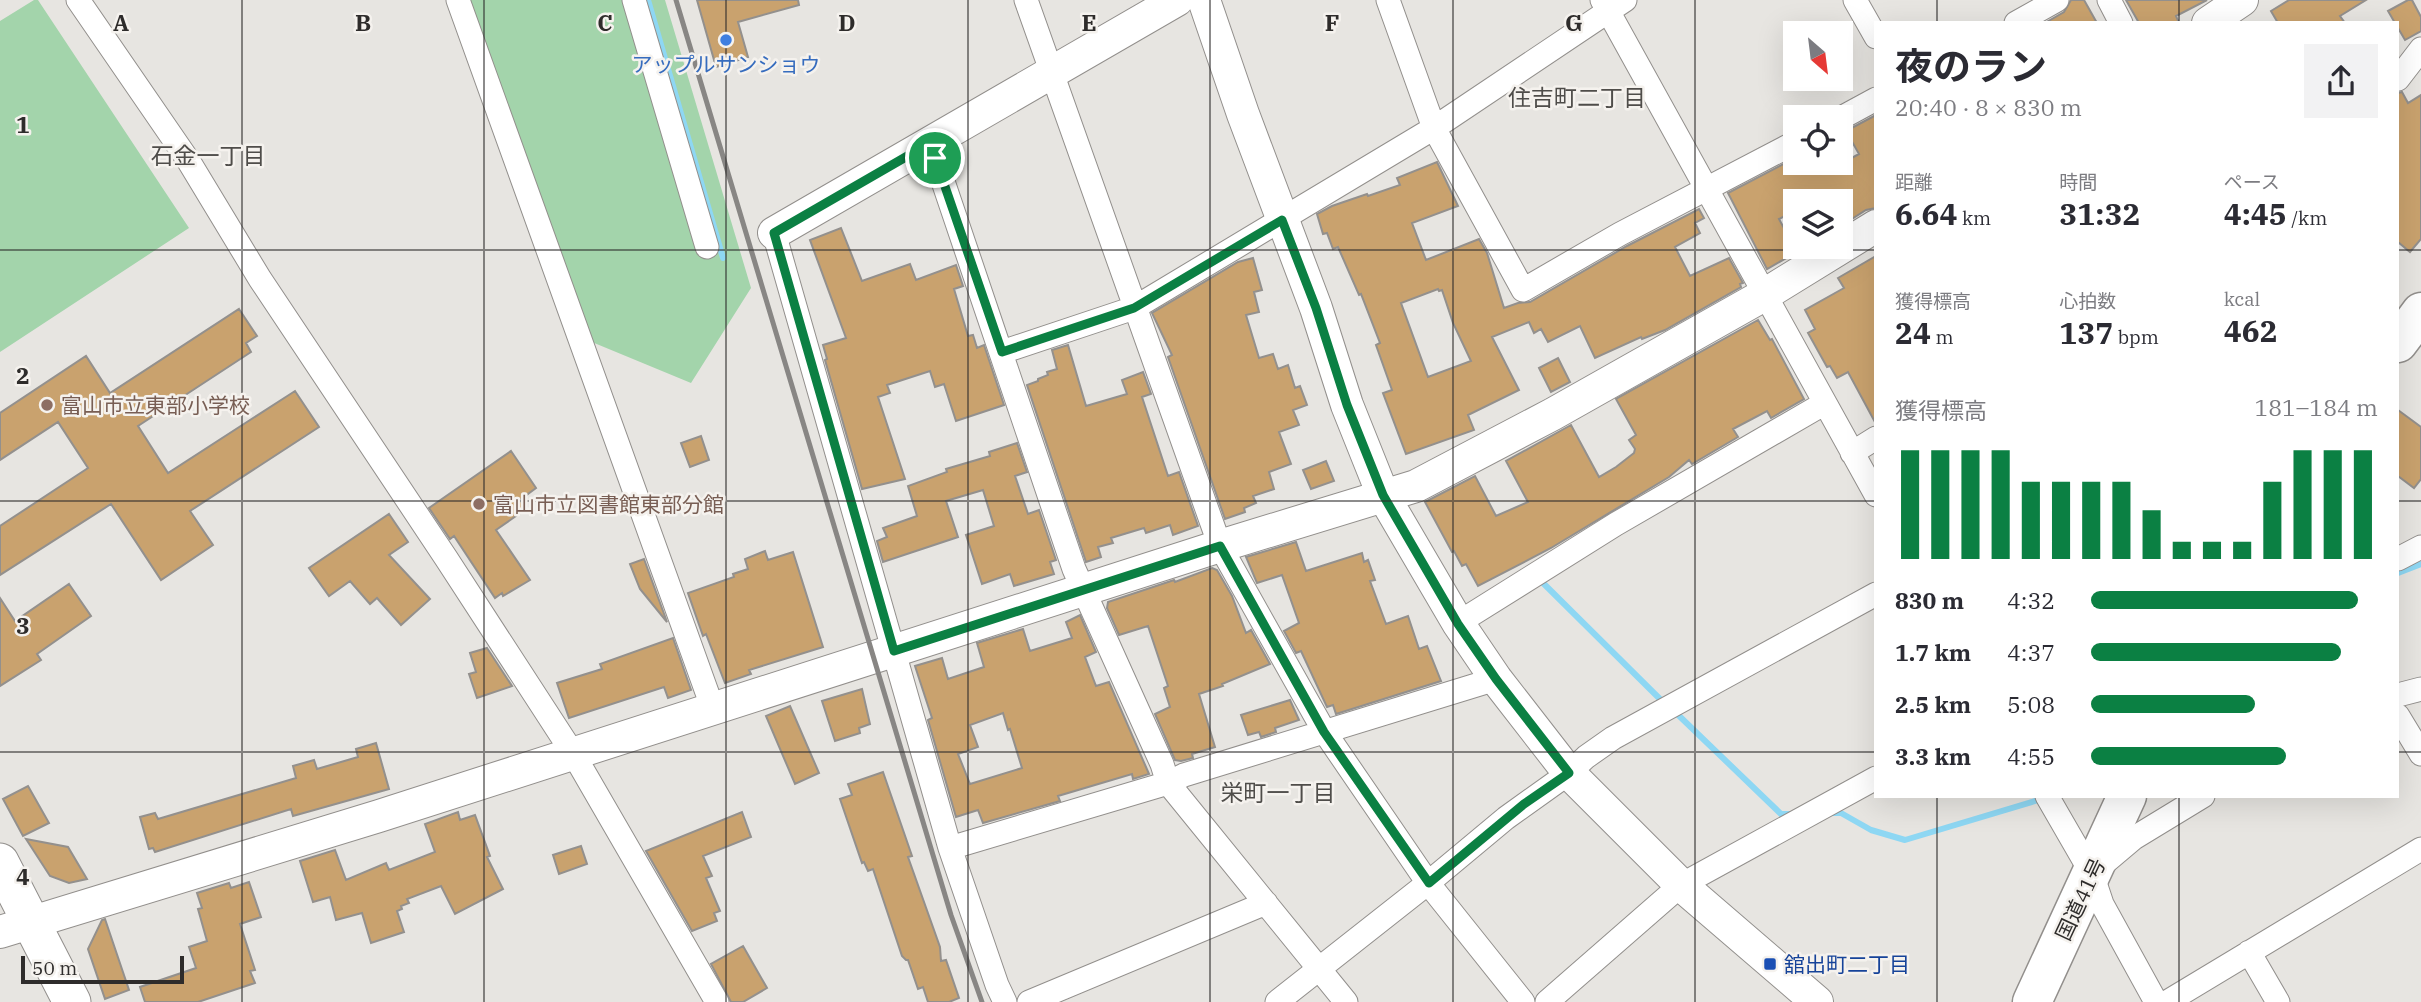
<!DOCTYPE html>
<html lang="ja">
<head>
<meta charset="utf-8">
<style>
  body { margin:0; font-family:"IBM Plex Serif","Noto Sans JP",serif; background:#f2f2f3; color:#2b2b33; height:100vh; display:flex; flex-direction:column; font-size:26px; white-space:nowrap }
  * { box-sizing:border-box; margin:0 }
  p { font-size:23px; color:#7c7c81 }
  .icon { flex:none; width:38px; height:38px; fill:none; stroke:currentColor; stroke-width:2; stroke-linecap:round; stroke-linejoin:round }
  .map { position:relative; flex:1; overflow:hidden }
  .sheet { position:absolute; left:1874px; top:21px; width:525px; height:777px; display:flex; flex-direction:column; background:#fff; border-radius:0px; box-shadow:0 7px 28px #0002 }
  .sheet>* { flex:none }
  .needle { width:46px; rotate:152deg }
  .fabs { position:absolute; left:1783px; top:21px; display:grid; gap:14px }
  .fabs a { display:grid; place-items:center; width:70px; height:70px; border-radius:0px; background:#fff; box-shadow:0 7px 28px #0002; font-size:35px }
  .scale { position:absolute; left:21px; bottom:18px; width:163px; box-sizing:border-box; padding-left:7px; border:4px solid #2e2c2b; border-top:0; font-size:19px; line-height:24px; white-space:nowrap; color:#2e2c2b; -webkit-text-stroke:5px #f5f2ee; paint-order:stroke }
  .pin { position:absolute; display:grid; place-items:center; width:60px; height:60px; color:#fff; margin:-30px; border:4px solid #fff; border-radius:50%; box-shadow:0 2px 7px #0007 }
  .round { display:grid; place-items:center; flex:none; width:74px; height:74px; border-radius:0px; background:#f2f2f3 }
  .summary { display:flex; align-items:center; justify-content:space-between; height:119px; padding:0 21px }
  h1 { font-size:38px; font-weight:700; line-height:52px }
  .metrics { display:grid; grid-template-columns:repeat(3,1fr); gap:10px; height:119px; padding:7px 21px }
  .metrics div { display:grid; align-content:center }
  .metrics b { font-size:30px; font-weight:700 }
  .metrics small { font-size:19px; font-weight:400 }
  .metrics p { font-size:19px }
  .chart { height:196px; padding:14px 21px }
  .chart p { display:flex; justify-content:space-between }
  .chart svg { width:100%; height:126px; margin-top:7px; stroke:#0b8043; stroke-width:6 }
  ul { padding:0 21px; list-style:none; font-size:23px }
  li { display:grid; grid-template-columns:112px 84px 1fr; align-items:center; height:52px }
  li i { height:18px; border-radius:9px; background:#0b8043 }
  .map>svg:first-child { display:block }
  .green { fill:#a3d4ab }
  .lines { fill:none; stroke-linecap:round; stroke-linejoin:round }
  .stream { stroke:#8ed7f3; stroke-width:6 }
  .building { fill:#c9a26e; stroke:#93908d; stroke-width:2; fill-rule:evenodd }
  .street-casing { stroke:#928f8c; stroke-width:25 }
  .secondary-casing { stroke:#928f8c; stroke-width:34 }
  .primary-casing { stroke:#928f8c; stroke-width:39 }
  .highway-casing { stroke:#928f8c; stroke-width:41 }
  .street { stroke:#fff; stroke-width:23 }
  .secondary { stroke:#fff; stroke-width:32 }
  .primary { stroke:#fff; stroke-width:37 }
  .highway { stroke:#fff; stroke-width:38 }
  .rail { stroke:#888684; stroke-width:5 }
  .route-casing { stroke:#fff; stroke-width:14 }
  .route { stroke:#0b8043; stroke-width:9 }
  .grid { fill:none; stroke:#2e2c2b; stroke-width:2; stroke-opacity:0.55 }
  .shop-dot { fill:#3f7fe0; stroke:#f5f2ee; stroke-width:2.5 }
  .education-dot { fill:#8d6e63; stroke:#f5f2ee; stroke-width:2.5 }
  .transit-dot { fill:#1a4fb4; stroke:#f5f2ee; stroke-width:2.5 }
  .labels { text-anchor:middle; dominant-baseline:central; stroke-width:5; stroke-linejoin:round; paint-order:stroke }
  .shop-label { font-size:21px; fill:#366cbe; stroke:#f5f2ee }
  .education-label { font-size:21px; fill:#785e54; stroke:#f5f2ee; text-anchor:start }
  .street-label { font-size:21px; fill:#2e2c2b; stroke:#f5f2ee }
  .transit-label { font-size:21px; fill:#164399; stroke:#f5f2ee; text-anchor:start }
  .neighbourhood-label { font-size:23px; fill:#4f4d4a; stroke:#f5f2ee }
  .grid-label { font-size:23px; text-anchor:middle; font-weight:bold; fill:#2e2c2b; stroke:#f5f2ee; stroke-width:5; stroke-linejoin:round; paint-order:stroke }
</style>
</head>
<body>
<div class="map">
<svg width="2421" height="1002" viewBox="0 0 2421 1002">
  <rect width="100%" height="100%" fill="#e7e5e1"/>
  <path class="green" d="M34 0H38L189 228 0 352V21Z
    M468 0H665L751 288 691 383 587 340Z"/>
  <g class="lines">
    <path class="stream" d="M648 0 723 258
      M2398 573 2421 564
      M1538 578 1664 703
      M1673 710 1781 814H1795
      M1830 813H1841L1871 830 1905 840 2045 798"/>
  </g>
  <path class="building" d="M697 0H798L799 5 738 22 748 57 716 67Z
    M2071 0H2084L2097 23H2045L2064 12Z
    M2126 0H2207L2176 16 2179 23H2139Z
    M2289 0H2366L2340 16 2345 23H2278L2271 11Z
    M2408 0H2412L2421 17V31L2405 40 2398 28V23H2395L2388 11Z
    M2402 92 2408 103 2421 95V239L2410 252 2398 242V93Z
    M1876 115V208L1866 210 1841 226V201H1796V210L1779 219 1797 252 1767 269 1728 193 1795 158 1796 163H1823L1828 171 1859 154 1846 131Z
    M1437 162 1458 206 1412 223 1426 260 1479 239 1487 253 1504 308 1518 303 1530 302 1627 246 1699 209 1704 218 1695 223 1700 233 1675 247 1690 276 1729 258 1743 283 1740 284 1741 287 1665 330 1642 339 1641 337 1595 358 1580 326 1548 342 1541 329 1534 333 1529 322 1492 337 1519 390 1468 415 1474 430 1406 454 1383 393 1392 390 1376 345 1380 343 1361 294 1359 295 1338 247 1333 249 1327 233 1323 234 1317 214 1332 206 1367 194 1368 196 1400 185 1397 178ZM1438 289 1439 291 1442 290 1453 323 1471 361 1428 377 1401 303Z
    M841 228 862 281 910 264 916 280 956 265 963 286 954 289 968 336 973 335 977 348 984 345 1004 405 956 421 944 384 935 387 930 371 887 385 890 393 878 397 905 479 862 489 825 360 827 359 823 345 846 338 810 240Z
    M1876 256V424L1848 372 1837 378 1830 366 1827 367 1808 333 1815 329 1805 310 1844 288 1838 278Z
    M1253 258 1262 290 1254 292 1259 312 1246 315 1259 358 1273 354 1278 369 1288 365 1295 388 1300 386 1307 405 1293 410 1299 425 1279 432 1291 464 1269 472 1274 489 1253 496 1256 503 1244 508 1245 512 1225 519 1168 357 1172 355 1152 313 1238 262Z
    M239 309 257 336 246 343 251 352 138 426 168 473 295 391 319 427 190 511 213 545 161 580 111 504 0 575V526L88 468 58 422 0 460V413L86 356 110 393Z
    M1758 320 1770 340 1772 339 1804 399 1771 418 1767 411 1733 429 1738 437 1692 464 1689 460 1669 477 1551 548 1478 586 1466 564 1462 566 1454 551 1452 552 1425 502 1475 476 1496 516 1528 502 1506 461 1571 425 1599 477 1616 467 1634 453 1635 449 1629 440 1636 435 1616 399Z
    M1068 345 1086 406 1127 394 1122 380 1143 372 1151 394 1142 397 1168 476 1179 472 1198 526 1173 535 1170 525 1146 533 1144 528 1111 538 1113 543 1098 547 1101 557 1086 562 1027 385 1038 381V379L1048 375 1047 372 1057 369 1052 350Z
    M1558 358 1570 382 1551 392 1539 368Z
    M2398 410 2421 427V479L2414 488 2398 476Z
    M701 436 709 460 690 467 681 443Z
    M1017 443 1027 472 1015 476 1028 514 1039 510 1056 560 1050 562 1054 574 1014 586 1010 574 982 584 966 535 994 526 983 490 946 501 958 537 883 562 877 541 887 537 883 528 917 516 908 486 947 472 946 469 990 456 989 452Z
    M511 451 536 488 520 500 526 509 496 530 530 580 503 596 502 593 495 598 454 536 450 539 429 508Z
    M1326 461 1334 481 1311 489 1303 470Z
    M389 514 408 542 389 555 430 599 401 625 377 598 370 604 350 581 329 596 309 568Z
    M1296 542 1306 571 1362 553 1364 562 1368 560 1375 580 1370 581 1386 624 1408 616 1419 649 1427 646 1441 681 1336 714 1333 705 1327 707 1301 651 1296 653 1284 631 1299 623 1282 575 1257 583 1246 557Z
    M765 551 768 560 793 552 823 647 749 670 751 674 725 683 706 634 703 636 688 593 734 577 733 574 748 569 745 559Z
    M644 559 667 622 640 589 630 564Z
    M1212 568 1217 570 1232 596 1246 633 1251 630 1270 664 1222 684 1223 686 1199 694 1215 747 1192 754 1193 758 1181 761 1175 760 1155 714 1170 707 1164 688 1168 686 1148 626 1119 635 1107 608 1108 602 1174 580 1175 582Z
    M69 584 91 616 37 654 41 660 0 686V598L15 621Z
    M1080 615 1096 652 1085 657 1096 686 1109 682 1149 774 1133 779 1132 774 1058 796 1060 801 983 823 978 810 956 817 928 720 932 718 915 666 942 658 948 679 984 667 977 643 1023 629 1030 651 1072 638 1066 622ZM1003 713 1008 730 1010 729 1022 768 970 784 958 754 978 747 970 725Z
    M673 638 691 690 668 698 664 687 569 718 557 683 602 669 600 664Z
    M487 648 512 686 477 698 469 674 476 672 470 653Z
    M862 689 870 724 859 728 860 733 835 741 822 701Z
    M1290 700 1299 720 1275 728 1276 732 1261 737 1259 732 1248 735 1241 715Z
    M790 706 819 773 795 784 766 716Z
    M376 743 389 789 293 816 291 809 155 852 153 848 149 849 140 817 155 813 158 819 296 778 293 766 314 760 317 769 358 757 356 749Z
    M883 772 912 856 908 857 940 947 941 961 946 960 959 998 949 1002H928L923 987 918 989 908 960H906L902 956 873 869 868 871 864 862 862 863 840 799 852 795 848 784Z
    M28 786 49 823 23 836 3 799Z
    M458 812 460 820 475 815 490 856 487 857 503 889 455 914 441 886 407 899 409 903 401 906 402 909 397 911 404 932 371 943 362 913 336 920 330 897 313 902 300 861 335 850 346 880 386 863 389 870 435 852 425 824Z
    M742 812 751 837 703 856 712 876 706 878 720 911 714 913 717 921 692 931 646 851Z
    M26 839 68 847 87 879 69 883 50 876Z
    M581 846 587 864 559 874 553 855Z
    M249 882 261 917 240 924 255 970 250 971 255 983 198 1002H145L140 987 196 968 189 947 207 941 198 909 202 908 197 893 229 883 231 888Z
    M105 919 129 990 105 999 88 949 102 920Z
    M743 946 767 988 743 1002H731L711 964Z"/>
  <g class="lines">
    <g class="street-casing">
      <path id="street" d="M78 0 188 160 260 279 446 558 574 755 717 1002
        M458 0 713 709
        M634 0 707 247
        M1026 0 1220 546 1324 731 1428 883 1523 1002
        M1388 0 1434 128 1523 290 1620 234 1796 142
        M1602 0 1876 495
        M1855 0 1876 37
        M2109 0 2121 23
        M2016 23 2057 0
        M2398 79 2421 49
        M1841 118 1876 99
        M930 143 1074 569 1162 764 1168 783 1346 1002
        M774 233 950 848 997 985 1005 1002
        M1002 352 1134 308 1434 128 1625 0
        M1852 453 1876 438
        M2398 559 2421 547
        M1458 623 1616 524 1825 403
        M2398 695 2421 689
        M2398 716 2421 754
        M2047 796 2092 874 2102 904 2156 1002
        M950 848 1168 783 1184 775 1496 679
        M2102 865 2134 838 2203 796
        M2249 952 2278 1002
        M1029 1002 1266 903
        M1277 1002 1428 883 1506 818 1569 773 1586 757 1613 738 1876 594
        M1547 1002 1681 885 1876 778
        M2167 1002 2421 849"/>
    </g>
    <g class="secondary-casing">
      <path id="secondary" d="M1204 0 1243 114 1316 308 1347 405 1383 495 1458 623 1496 679 1569 773 1681 885 1817 1002
        M2208 23 2242 0
        M774 233 1177 0
        M0 932 379 816 1220 546 1416 486 1553 414 1764 295 1876 226"/>
    </g>
    <g class="primary-casing">
      <path id="primary" d="M0 862 72 1002"/>
    </g>
    <g class="highway-casing">
      <path id="highway" d="M2398 343 2421 312
        M2032 1002 2127 796"/>
    </g>
    <use href="#street" class="street"/>
    <use href="#secondary" class="secondary"/>
    <use href="#primary" class="primary"/>
    <use href="#highway" class="highway"/>
    <path class="rail" d="M676 0 951 915 982 1002"/>
  </g>
  <g class="lines">
    <g class="route-casing">
      <path id="route" d="M930 143 1002 352 1134 308 1282 220 1316 308 1347 405 1383 495 1458 624 1496 679 1569 773 1524 804 1429 883 1324 732 1220 546 894 651 774 233Z"/>
    </g>
    <use href="#route" class="route"/>
  </g>
  <path class="grid" d="M242 0V1002M484 0V1002M726 0V1002M968 0V1002M1210 0V1002M1453 0V1002M1695 0V1002M1937 0V23M2179 0V23M0 250H1876M2398 250H2421M0 501H1876M2398 501H2421M0 752H1876M2398 752H2421M1937 796V1002M2179 796V1002"/>
  <circle class="shop-dot" cx="726" cy="40" r="7"/>
  <g class="education-dot">
    <circle cx="47" cy="405" r="7"/>
    <circle cx="479" cy="504" r="7"/>
  </g>
  <rect class="transit-dot" x="1763" y="957" width="14" height="14" rx="3.5"/>
  <g class="labels">
    <g class="shop-label">
      <text x="726" y="64">アップルサンショウ</text>
    </g>
    <g class="education-label">
      <text x="61" y="405">富山市立東部小学校</text>
      <text x="493" y="504">富山市立図書館東部分館</text>
    </g>
    <g class="street-label">
      <text transform="translate(2080 899) rotate(-65)">国道41号</text>
    </g>
    <g class="transit-label">
      <text x="1784" y="964">舘出町二丁目</text>
    </g>
    <g class="neighbourhood-label">
      <text x="1577" y="97">住吉町二丁目</text>
      <text x="208" y="155">石金一丁目</text>
      <text x="1278" y="792">栄町一丁目</text>
    </g>
  </g>
  <g class="grid-label">
    <text x="121" y="31">A</text>
    <text x="363" y="31">B</text>
    <text x="605" y="31">C</text>
    <text x="847" y="31">D</text>
    <text x="1089" y="31">E</text>
    <text x="1332" y="31">F</text>
    <text x="1574" y="31">G</text>
    <text x="23" y="133">1</text>
    <text x="23" y="384">2</text>
    <text x="23" y="634">3</text>
    <text x="23" y="885">4</text>
  </g>
</svg>
<div class="fabs">
<a><svg class="needle" viewBox="-14 -14 28 28"><path d="M0-13l5 13h-10z" fill="#e53935"/><path d="M0 13l5-13h-10z" fill="#7c7c81"/></svg></a>
<a><svg class="icon" aria-label="locate" viewBox="0 0 24 24"><circle cx="12" cy="12" r="6"/><path d="M12 2v4M12 18v4M2 12h4M18 12h4"/></svg></a>
<a><svg class="icon" aria-label="layers" viewBox="0 0 24 24"><path d="M12 4l9 5-9 5-9-5zM3 14l9 5 9-5"/></svg></a>
</div>
<div class="scale">50 m</div>
<div class="pin" style="left:935px;top:158px;background:#1e9e55"><svg class="icon" aria-label="arrive" viewBox="0 0 24 24"><path d="M6 21V4h12l-3 4 3 4H6"/></svg></div>
<section class="sheet">
<div class="summary"><div><h1>夜のラン</h1><p>20:40 · 8 × 830 m</p></div><a class="round"><svg class="icon" aria-label="share" viewBox="0 0 24 24"><path d="M12 15V3M7 8l5-5 5 5M5 13v7h14v-7"/></svg></a></div>
<div class="metrics">
<div><p>距離</p><b>6.64<small> km</small></b></div>
<div><p>時間</p><b>31:32</b></div>
<div><p>ペース</p><b>4:45<small> /km</small></b></div>
</div>
<div class="metrics">
<div><p>獲得標高</p><b>24<small> m</small></b></div>
<div><p>心拍数</p><b>137<small> bpm</small></b></div>
<div><p>kcal</p><b>462</b></div>
</div>
<div class="chart"><p><span>獲得標高</span>181–184 m</p>
<svg viewBox="0 0 160 44" preserveAspectRatio="none"><path d="M5 44V6M15 44V6M25 44V6M35 44V6M45 44V17M55 44V17M65 44V17M75 44V17M85 44V27M95 44V38M105 44V38M115 44V38M125 44V17M135 44V6M145 44V6M155 44V6"/></svg>
</div>
<ul>
<li><b>830 m</b>4:32<i style="width:93%"></i></li>
<li><b>1.7 km</b>4:37<i style="width:87%"></i></li>
<li><b>2.5 km</b>5:08<i style="width:57%"></i></li>
<li><b>3.3 km</b>4:55<i style="width:68%"></i></li>
</ul>
</section>
</div>
</body>
</html>
